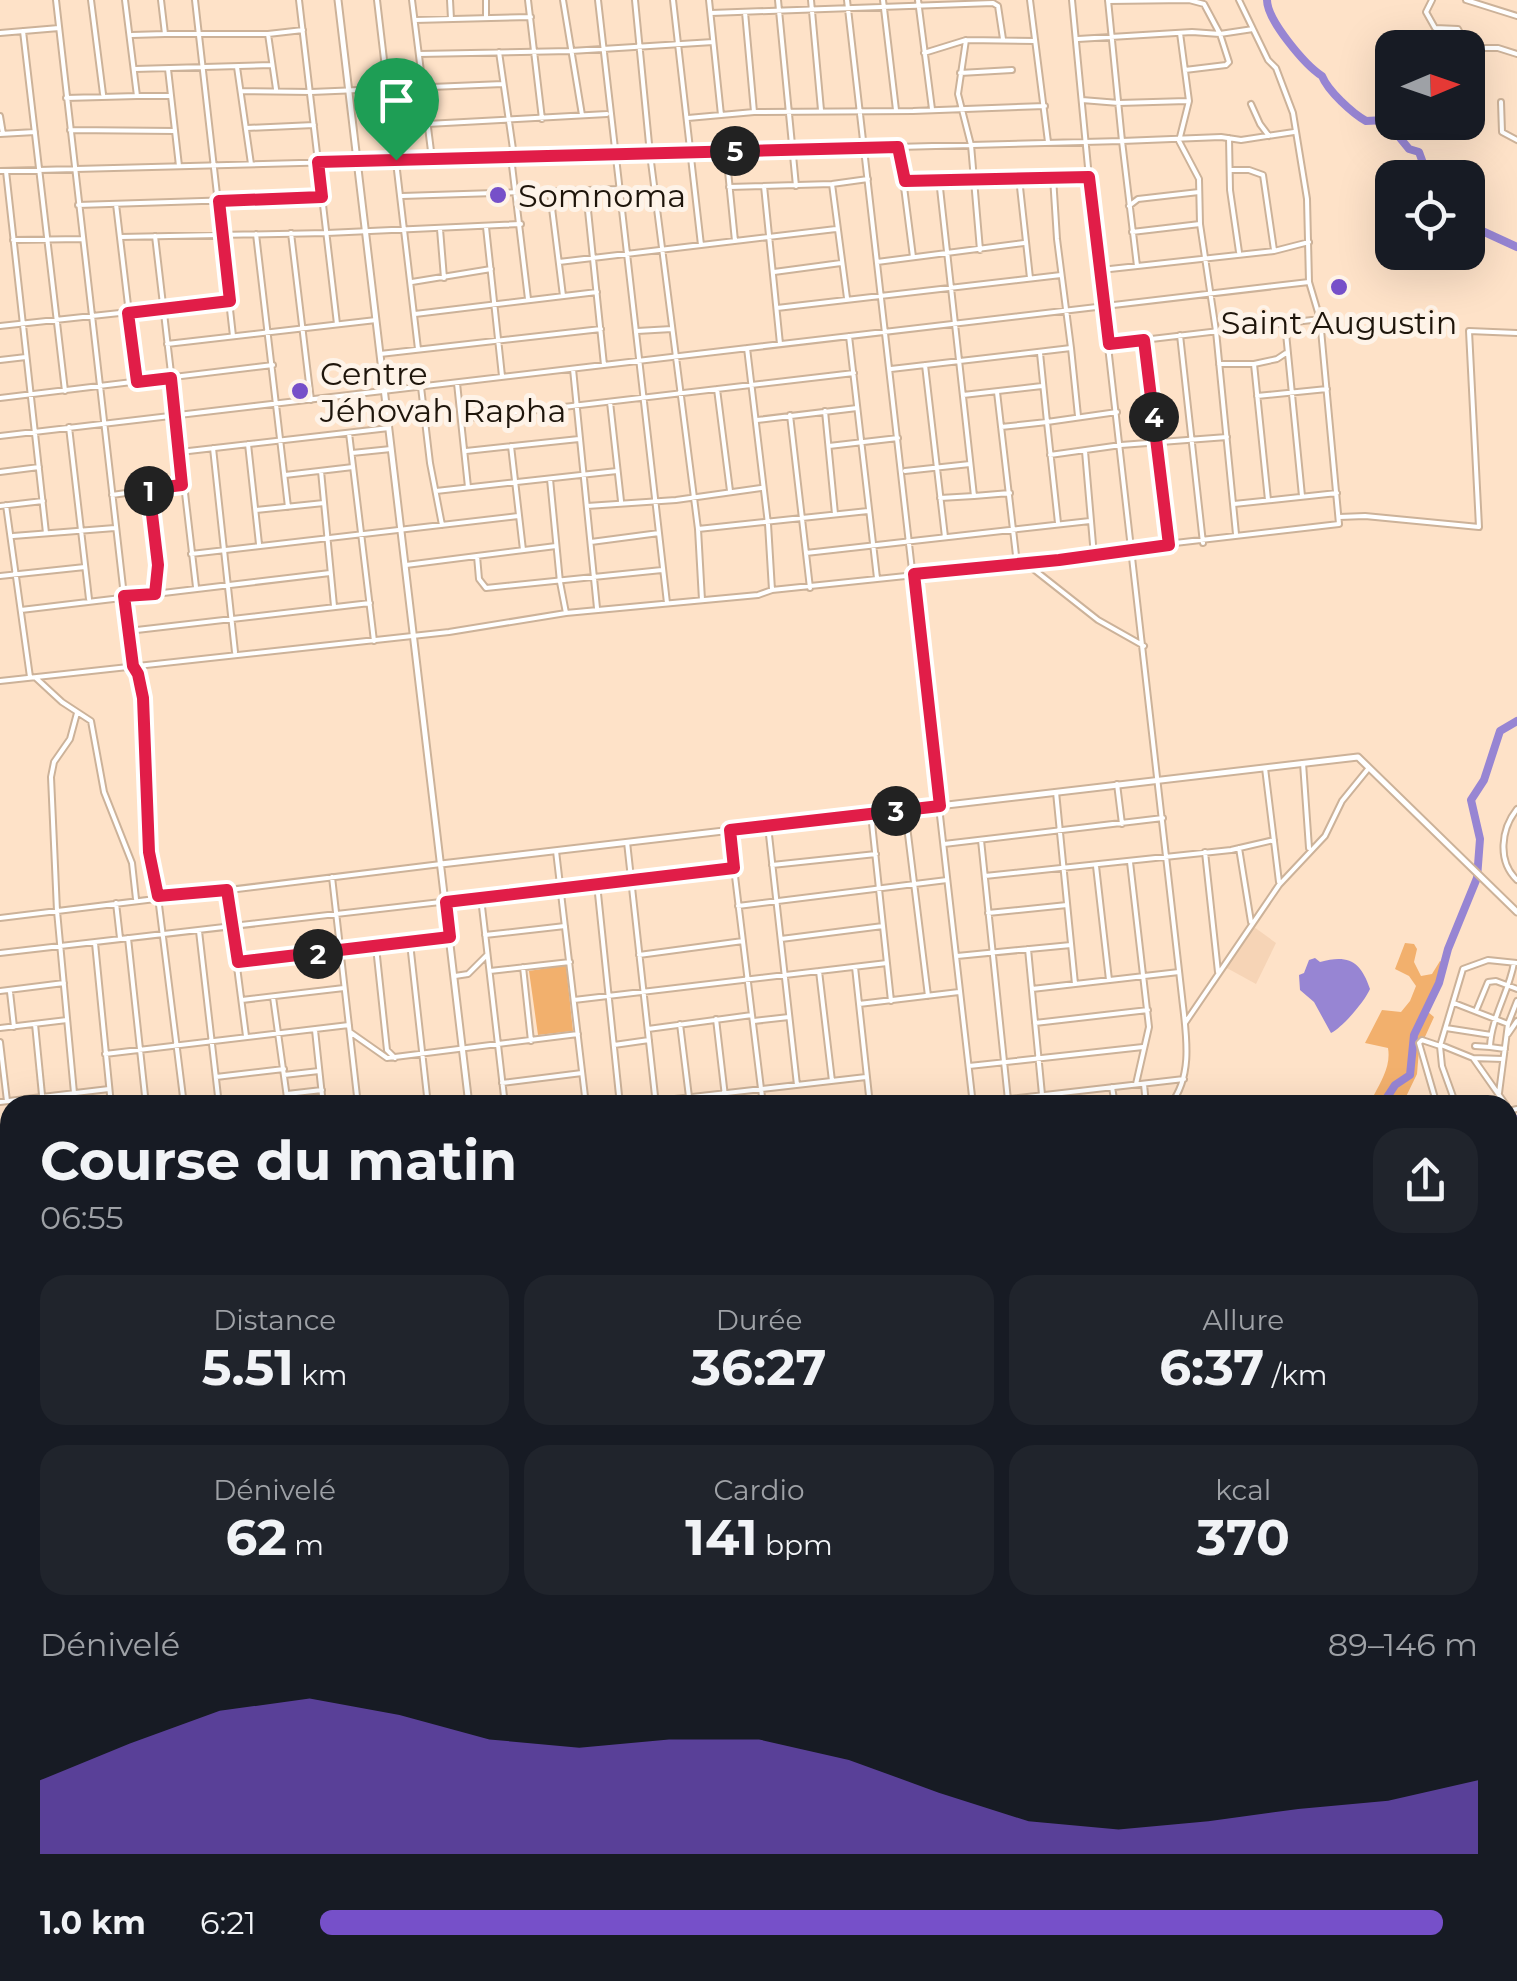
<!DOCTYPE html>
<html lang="fr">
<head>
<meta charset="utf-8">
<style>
  body { margin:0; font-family:Montserrat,sans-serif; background:#20242c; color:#f1f3f6; height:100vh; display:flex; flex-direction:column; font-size:38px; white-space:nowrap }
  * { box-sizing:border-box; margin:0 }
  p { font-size:32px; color:#9ea1a6 }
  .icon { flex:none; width:55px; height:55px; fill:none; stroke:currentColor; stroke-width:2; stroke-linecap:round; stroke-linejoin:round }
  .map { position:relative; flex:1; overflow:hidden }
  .side { position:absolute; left:0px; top:1095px; width:1518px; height:888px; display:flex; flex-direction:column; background:#171b24; border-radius:30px 30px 0 0; box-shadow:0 10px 40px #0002 }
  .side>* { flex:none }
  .needle { width:65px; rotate:88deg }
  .controls { position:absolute; left:1375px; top:30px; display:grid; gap:20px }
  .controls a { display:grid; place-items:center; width:110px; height:110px; border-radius:20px; background:#171b24; box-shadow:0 10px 40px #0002; font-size:50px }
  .pin { position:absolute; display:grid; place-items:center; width:85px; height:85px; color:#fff; margin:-102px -42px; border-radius:50% 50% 50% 0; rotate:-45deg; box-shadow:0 0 10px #0007 }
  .pin .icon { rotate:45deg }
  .km { position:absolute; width:50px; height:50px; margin:-25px; border-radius:50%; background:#222; color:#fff; font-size:28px; line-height:50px; text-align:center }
  .round { display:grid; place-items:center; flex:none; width:105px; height:105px; border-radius:30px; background:#20242c }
  .headline { display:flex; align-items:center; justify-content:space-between; height:170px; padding:0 40px }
  h1 { font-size:55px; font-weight:700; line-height:75px }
  .stats { display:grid; grid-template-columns:repeat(3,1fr); gap:15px; height:170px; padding:10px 40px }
  .stats div { display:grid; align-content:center; border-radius:25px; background:#20242c; text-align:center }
  .stats b { font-size:50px; font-weight:700 }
  .stats small { font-size:28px; font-weight:400 }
  .stats p { font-size:28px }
  .chart { height:280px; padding:20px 40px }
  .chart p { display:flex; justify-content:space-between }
  .chart svg { width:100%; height:180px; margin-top:10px; fill:#7650c9; opacity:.7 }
  ul { padding:0 40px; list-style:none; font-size:32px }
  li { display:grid; grid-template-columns:160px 120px 1fr; align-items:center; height:75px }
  li i { height:25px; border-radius:12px; background:#7650c9 }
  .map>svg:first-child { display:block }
  .built { fill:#f6d4b6 }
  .green { fill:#f2b06d }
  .water { fill:#9785d3 }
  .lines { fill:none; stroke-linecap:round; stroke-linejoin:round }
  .stream { stroke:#9785d3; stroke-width:2.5 }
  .river { stroke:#9785d3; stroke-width:8 }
  .minor-casing { stroke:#ccb299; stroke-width:8 }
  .tertiary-casing { stroke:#ccb299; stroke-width:9 }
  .minor { stroke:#fff; stroke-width:4 }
  .tertiary { stroke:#fff; stroke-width:5 }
  .route-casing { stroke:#fff; stroke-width:20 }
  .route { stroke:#e11d48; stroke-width:12 }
  .poi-dot { fill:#7650c9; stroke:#fef3e8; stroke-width:4 }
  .labels { text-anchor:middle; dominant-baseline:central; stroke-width:10; stroke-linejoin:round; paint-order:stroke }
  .poi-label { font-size:32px; fill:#1e150b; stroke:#fef3e8; text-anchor:start }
</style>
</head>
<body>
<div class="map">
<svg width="1517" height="1981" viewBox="0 0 1517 1981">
  <rect width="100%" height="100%" fill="#fee2c8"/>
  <path class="built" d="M1254 927 1276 943 1256 984 1225 967Z"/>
  <path class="green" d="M1405 943 1414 944 1417 949 1414 962 1421 976 1432 974 1440 961 1445 964 1430 999 1428 1012 1434 1017 1419 1050 1417 1074 1402 1105H1384L1374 1095C1382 1080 1391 1065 1388 1048L1365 1043 1382 1010 1401 1012 1410 1001 1416 986 1409 976 1395 969Z
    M566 965 573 1031 538 1035 529 971Z"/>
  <path class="water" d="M1315 958 1320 962C1349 954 1361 962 1370 989 1365 1001 1342 1028 1331 1033L1314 1002 1300 990 1299 975 1304 973 1309 960Z"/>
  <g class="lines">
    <path class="stream" d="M1508 1120 1517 1116
      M1361 1972 1370 1981
      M1145 1981 1150 1972"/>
    <path class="river" d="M1267 0C1267 20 1305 65 1322 76 1328 91 1352 113 1366 121L1385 120 1396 124V133L1409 149 1419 152 1423 163 1443 178
      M1468 205 1473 209 1480 230 1517 247
      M1382 1105 1395 1085 1410 1075 1414 1035 1439 983 1448 949 1477 878 1480 839 1471 800 1484 780 1500 731 1517 721
      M994 1972 997 1981"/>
    <g class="minor-casing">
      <path id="minor" d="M56 0 128 631 133 666 138 674 143 698 149 852 158 897 184 1105
        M91 0 103 94
        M195 0 233 336
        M299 0 337 324
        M377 0 418 349
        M412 0 432 159
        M450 0 451 19
        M528 0 542 119
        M563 0 582 115
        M598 0 667 603
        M635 0 650 154 698 529 702 600
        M673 0 701 245
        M709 0 721 115
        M778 0 796 186
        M811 0 821 110
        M847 0 973 1105
        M883 0 896 110
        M918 0 932 109
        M1030 0 1048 142
        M1072 0 1090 188 1182 997C1186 1034 1194 1075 1170 1105
        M1108 0 1122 141 1221 137 1241 140 1294 132
        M1432 0 1426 12 1435 28 1458 29 1468 48H1498L1517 54
        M1466 0 1517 16
        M1108 1 1189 0 1204 4 1220 34 1229 62 1226 65 1185 70
        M745 12 754 112
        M711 13 993 3 998 6 1003 39
        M486 18V0
        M415 20 531 17
        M23 31 65 391
        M0 33 59 28
        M1180 33 1189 101 1179 141 1199 179 1200 224 1216 331 1236 534
        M165 34H268L303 30
        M268 34 276 89
        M132 35 165 34 161 0
        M1078 39 1192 32 1220 34 1253 29
        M966 40 958 94 971 145 980 250
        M499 52 514 156
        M924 53 966 40 1035 41
        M419 54 571 51 713 42
        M237 67 251 164
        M135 69 272 65
        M168 69 179 166
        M960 73 1012 70
        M242 91 311 92 503 84
        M137 96H171
        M66 98 137 96 125 0
        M1082 100 1119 103 1187 101
        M1501 102 1502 132 1517 140
        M1251 104 1260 124 1269 136
        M0 116 3 134
        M688 118 754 112 913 111 1045 106
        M427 124 607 114
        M247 128 314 125
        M70 130 175 131
        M0 134 35 132
        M1229 138 1230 190 1239 252
        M899 148 913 257
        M726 151 735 241
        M511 157 528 299
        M1230 170H1249L1263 175 1274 250
        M0 171 1122 141 1137 266
        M6 171 46 533
        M1019 178 1030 278
        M939 179 974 496 1010 493
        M905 181 1089 177
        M832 184 847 298
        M764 186 780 344
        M729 187 832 184 868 179
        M586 191 604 365
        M550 192 563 296
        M402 196 620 189
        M116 204 137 381
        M78 205 322 197
        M1129 206 1138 199 1199 192
        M486 227 502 376
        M440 229 444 278
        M1132 232 1200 224
        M291 233 311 400
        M256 234 288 507
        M155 236 196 587
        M120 237 327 233 521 224
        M13 240 83 239
        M559 262 836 229
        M877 262 1024 243
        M1101 270 1274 251 1309 242
        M774 272 841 263
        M412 282 491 269
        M777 308 1061 275
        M415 314 597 292
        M1285 323 1302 496
        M0 326 230 301
        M637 331 672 329
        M1180 335 1203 543
        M849 336 877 578
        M1144 341 1169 545
        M167 344 376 320
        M1109 344 1320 319
        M747 348 768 524 772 590
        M1071 348 1078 416
        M1040 353 1047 422 1117 412
        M380 354 601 329
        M0 360 26 357
        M1219 364H1254L1268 500
        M1254 364 1277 359 1286 353
        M925 365 945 537
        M573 369 597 608
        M891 369 1071 348 1057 239 1053 177
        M457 383 468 487
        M421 387 430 463 442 525
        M717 389 730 491
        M997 392 1017 564
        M963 395 1042 386
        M1257 396 1327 389
        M0 398 273 365
        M610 402 621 501
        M825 411 835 514
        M790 415 810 588
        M461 419 854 373
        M757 420 857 408
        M69 427 89 599
        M1001 427 1047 422 1058 523
        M349 433 374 641
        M0 436 1309 282
        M248 444 259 544
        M511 446 523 550
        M829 446 898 438
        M213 448 235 652
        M466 451 579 439
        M1085 451 1094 556
        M180 452 389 428
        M352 453 391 449
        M1050 455 1121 445 1227 437
        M321 471 334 606
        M905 471 970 464
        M0 472 39 467
        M285 475 353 467
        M550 479 560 582 566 613
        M149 489 159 565 155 593
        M436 491 617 471
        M112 495 182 485
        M940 498 974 496
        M1234 504 1337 493
        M6 505 30 677
        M0 506 43 501
        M587 506 676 500 761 488
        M256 510 324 503
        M1339 517 1365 516 1479 527 1469 331 1517 333
        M698 529 868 511
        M13 536 115 528
        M591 542 659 533
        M806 553 1090 521
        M191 554 518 516
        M477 556 479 579 486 588 662 570
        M1027 564 1098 620 1144 646
        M406 565 556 546
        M0 576 85 567
        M21 610 330 573
        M128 631 370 603
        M36 678 62 702 91 721 104 792 132 863 136 899
        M0 681 449 632 566 613 758 595 772 590 1059 560 1132 548 1339 524 1320 319 1309 282 1307 199 1293 113 1276 68 1268 60 1239 0
        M1303 763 1309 848
        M1265 768 1279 882
        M1117 784 1122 824
        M1056 792 1075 984
        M1517 809C1501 829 1497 861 1517 880
        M905 810 928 996
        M871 814 891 1001
        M768 826 797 1085
        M981 840 1008 1100
        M627 842 656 1105
        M944 844 1163 818
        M1239 848 1251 922
        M556 851 586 1105
        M1205 852 1218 972
        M1130 862 1149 1027 1136 1084
        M772 865 876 854
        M1096 866 1109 980
        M734 868 763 1105
        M985 876 1231 850 1274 840
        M332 877 358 1105
        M597 884 620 1105
        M227 890 246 1036
        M481 898 505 1105
        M116 903 120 938
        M738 906 947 880
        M988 913 1067 905
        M0 918 441 864
        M199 931 219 1105
        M485 935 565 926
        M128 938 146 1105
        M781 939 883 926
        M95 943 111 1105
        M410 943 428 1105
        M376 947 387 1050 395 1058
        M1028 949 1043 1105
        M0 953 734 868 730 832
        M639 955 743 941
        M957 956 1071 945
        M238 962 450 937
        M523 967 531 1041
        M855 967 870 1105
        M490 971 570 962
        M819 971 832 1081
        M455 976 468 974 487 955
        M1032 989 1179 972
        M0 991 64 983
        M10 992 14 1027
        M273 997 288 1105
        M242 1000 344 988
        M574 1000 887 963
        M1454 1003 1508 1024
        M859 1004 959 992
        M1476 1011 1488 982 1496 981 1517 989
        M716 1019 726 1105
        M754 1021 789 1017
        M1035 1023 1148 1010
        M1185 1023 1279 885 1325 836 1342 801 1368 769
        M35 1024 43 1105
        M680 1024 689 1097
        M0 1028 67 1020
        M1446 1028 1491 1035
        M648 1029 752 1015
        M315 1030 323 1105
        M350 1032 387 1058 578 1034
        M1508 1034 1517 1021
        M0 1042 7 1101
        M614 1045 649 1040
        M1441 1045 1473 1058 1506 1105
        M1475 1046 1490 1047
        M1505 1049 1490 1047C1491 1018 1509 992 1514 963
        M105 1054 349 1025
        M1473 1058 1503 1059
        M969 1066 1143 1047
        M284 1075 319 1071
        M216 1077 284 1069
        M502 1083 582 1073
        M1144 1084 1146 1105
        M1112 1087 1115 1105
        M74 1093 57 911 51 777 54 762 70 739 77 713
        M1499 1093 1508 1024 1517 1001
        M287 1094 322 1090
        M0 1102 109 1089
        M622 1105 866 1077
        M956 1105 1184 1079
        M1437 1105 1419 1043 1422 1040 1440 1046
        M1456 1105 1442 1066 1440 1046 1463 969 1488 960 1517 963
        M1481 1105 1503 1101
        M1508 1111 1517 1109
        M1508 1130H1517
        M0 1139 10 1138
        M1508 1166H1517
        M0 1178 10 1176
        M1508 1200H1517
        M0 1216 10 1215
        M0 1251 10 1250
        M0 1285 10 1284
        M1508 1299 1517 1227
        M0 1312 10 1396
        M1508 1393H1517
        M1508 1431H1517
        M0 1458 10 1456
        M1508 1465 1517 1466
        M0 1494 10 1492
        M0 1531 10 1530
        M1508 1552 1517 1478
        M0 1638 10 1707
        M1508 1642 1517 1643
        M10 1709V1735
        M0 1781 10 1780
        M1508 1813 1517 1744
        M0 1816 10 1815
        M1508 1903 1517 1904
        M0 1921 10 1920
        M38 1972 39 1981
        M74 1972 75 1981
        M109 1972 110 1981
        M212 1972 213 1981
        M248 1972V1981
        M284 1972 285 1981
        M318 1972 319 1981
        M355 1972 356 1981
        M510 1972 511 1981
        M549 1972 550 1981
        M585 1972 586 1981
        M620 1972V1981
        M655 1972 656 1981
        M693 1972 696 1981
        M449 1981 450 1972
        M738 1981V1972
        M773 1981 774 1972
        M812 1981V1972
        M845 1981 846 1972
        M881 1981 882 1972
        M1240 1981V1978
        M1275 1981 1276 1972
        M1309 1981 1310 1972
        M1342 1981 1343 1979"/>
    </g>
    <g class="tertiary-casing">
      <path id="tertiary" d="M338 0 469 1105
        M441 864 1358 757 1517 912
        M405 1981 406 1972"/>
    </g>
    <use href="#minor" class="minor"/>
    <use href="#tertiary" class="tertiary"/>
  </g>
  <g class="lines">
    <g class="route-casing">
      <path id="route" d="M898 147 905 181 1089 177 1109 344 1144 340 1169 545 1059 560 914 574 940 806 730 830 734 868 446 902 450 937 238 962 227 890 158 896 149 852 143 698 138 674 133 666 124 596 155 594 158 565 149 489 182 485 171 378 137 382 128 313 230 301 219 201 322 197 318 162Z"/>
    </g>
    <use href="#route" class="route"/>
  </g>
  <g class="poi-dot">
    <circle cx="498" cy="195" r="10"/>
    <circle cx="1339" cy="287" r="10"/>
    <circle cx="300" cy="391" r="10"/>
  </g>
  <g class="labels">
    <g class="poi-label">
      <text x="518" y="195">Somnoma</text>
      <text x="1339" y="322" text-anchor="middle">Saint Augustin</text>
      <text x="320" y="373">Centre<tspan x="320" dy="37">Jéhovah Rapha</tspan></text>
    </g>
  </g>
</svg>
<div class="controls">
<a><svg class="needle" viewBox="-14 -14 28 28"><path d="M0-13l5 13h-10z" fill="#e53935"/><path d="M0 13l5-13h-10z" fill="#9ea1a6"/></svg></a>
<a><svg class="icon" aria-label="locate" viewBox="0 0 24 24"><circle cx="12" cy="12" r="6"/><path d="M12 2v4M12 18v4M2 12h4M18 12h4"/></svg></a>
</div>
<div class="pin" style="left:396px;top:160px;background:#1e9e55"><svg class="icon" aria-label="arrive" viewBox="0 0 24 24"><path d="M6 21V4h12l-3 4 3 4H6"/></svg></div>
<b class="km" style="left:149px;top:491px">1</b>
<b class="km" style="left:318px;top:954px">2</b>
<b class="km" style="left:896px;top:811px">3</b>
<b class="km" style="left:1154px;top:417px">4</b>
<b class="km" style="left:735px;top:151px">5</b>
<section class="side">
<div class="headline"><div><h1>Course du matin</h1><p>06:55</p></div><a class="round"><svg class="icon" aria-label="share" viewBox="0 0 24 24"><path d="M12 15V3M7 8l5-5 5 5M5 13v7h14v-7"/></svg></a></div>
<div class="stats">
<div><p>Distance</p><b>5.51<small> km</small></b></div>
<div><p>Durée</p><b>36:27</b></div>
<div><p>Allure</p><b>6:37<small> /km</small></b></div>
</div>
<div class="stats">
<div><p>Dénivelé</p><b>62<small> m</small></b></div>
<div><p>Cardio</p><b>141<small> bpm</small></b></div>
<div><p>kcal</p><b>370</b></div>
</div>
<div class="chart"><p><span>Dénivelé</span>89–146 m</p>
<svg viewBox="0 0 160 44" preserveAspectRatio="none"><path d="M0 44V26L10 17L20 9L30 6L40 10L50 16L60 18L70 16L80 16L90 21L100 29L110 36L120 38L130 36L140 33L150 31L160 26V44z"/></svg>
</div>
<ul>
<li><b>1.0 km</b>6:21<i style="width:97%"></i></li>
</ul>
</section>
</div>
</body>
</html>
